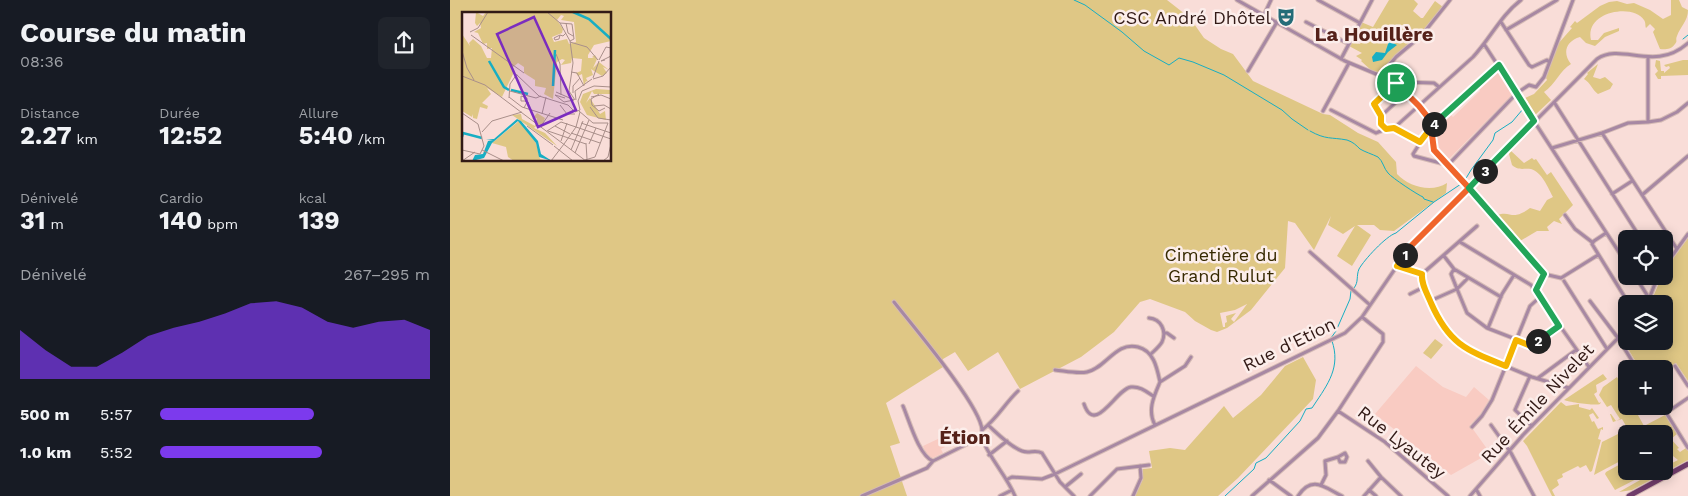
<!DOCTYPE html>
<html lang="fr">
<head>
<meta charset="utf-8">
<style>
  body { margin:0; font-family:"Work Sans",sans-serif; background:#20242c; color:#f1f3f6; height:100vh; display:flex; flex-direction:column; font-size:19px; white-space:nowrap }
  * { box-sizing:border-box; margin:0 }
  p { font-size:16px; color:#9ea1a6 }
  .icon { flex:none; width:28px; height:28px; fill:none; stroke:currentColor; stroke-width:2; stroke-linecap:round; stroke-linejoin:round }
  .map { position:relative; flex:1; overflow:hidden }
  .sheet { display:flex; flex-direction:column; background:#171b24; width:450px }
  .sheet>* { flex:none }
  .tools { position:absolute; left:1168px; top:230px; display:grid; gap:10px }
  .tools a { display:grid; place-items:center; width:55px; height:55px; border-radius:8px; background:#171b24; box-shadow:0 2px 12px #0003; font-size:25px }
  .pin { position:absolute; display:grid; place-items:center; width:42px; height:42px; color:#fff; margin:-21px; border:2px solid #fff; border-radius:50%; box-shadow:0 1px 5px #0007 }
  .km { position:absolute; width:25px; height:25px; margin:-12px; border-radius:50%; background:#222; color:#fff; font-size:14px; line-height:25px; text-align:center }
  .round { display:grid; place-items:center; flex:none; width:52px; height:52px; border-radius:8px; background:#20242c }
  .head { display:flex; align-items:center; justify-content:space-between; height:85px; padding:0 20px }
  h1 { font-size:28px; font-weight:700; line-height:38px }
  .stats { display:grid; grid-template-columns:repeat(3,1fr); gap:8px; height:85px; padding:5px 20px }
  .stats div { display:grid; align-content:center }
  .stats b { font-size:25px; font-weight:700 }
  .stats small { font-size:14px; font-weight:400 }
  .stats p { font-size:14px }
  .chart { height:140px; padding:10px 20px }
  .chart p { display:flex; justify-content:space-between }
  .chart svg { width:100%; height:90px; margin-top:5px; fill:#7c3aed; opacity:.7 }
  ul { padding:0 20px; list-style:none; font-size:16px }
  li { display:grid; grid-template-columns:80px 60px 1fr; align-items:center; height:38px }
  li i { height:12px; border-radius:6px; background:#7c3aed }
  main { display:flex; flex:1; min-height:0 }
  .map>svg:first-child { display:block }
  .built { fill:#f9cbc2 }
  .green { fill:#dfc785; fill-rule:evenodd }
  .water { fill:#17aec3 }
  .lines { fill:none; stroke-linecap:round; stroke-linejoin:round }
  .stream { stroke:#17aec3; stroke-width:1 }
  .minor-casing { stroke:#d5bab5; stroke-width:5 }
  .primary-casing { stroke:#d5bab5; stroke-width:7 }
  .minor { stroke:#a788a3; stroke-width:3 }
  .primary { stroke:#703c6b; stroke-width:5 }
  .split-1-casing { stroke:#fff; stroke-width:10 }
  .split-2-casing { stroke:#fff; stroke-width:10 }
  .split-3-casing { stroke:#fff; stroke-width:10 }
  .split-4-casing { stroke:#fff; stroke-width:10 }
  .split-5-casing { stroke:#fff; stroke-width:10 }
  .split-1 { stroke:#f0652b; stroke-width:6 }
  .split-2 { stroke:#f5b400; stroke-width:6 }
  .split-3 { stroke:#22a559; stroke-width:6 }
  .split-4 { stroke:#22a559; stroke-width:6 }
  .split-5 { stroke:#f5b400; stroke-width:6 }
  .labels { text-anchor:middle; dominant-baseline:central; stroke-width:5; stroke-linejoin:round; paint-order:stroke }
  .poi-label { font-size:18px; fill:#321a16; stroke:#fceeeb; text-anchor:end }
  .park-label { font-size:18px; fill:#362901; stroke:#fceeeb }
  .street-label { font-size:18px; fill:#321a16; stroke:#fceeeb }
  .quarter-label { font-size:20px; font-weight:bold; fill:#552119; stroke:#fceeeb }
  .inset-river { fill:none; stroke:#17aec3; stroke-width:2.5 }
  .inset-road { fill:none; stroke:#a98f8a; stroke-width:1 }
  .view { fill:#7b2cbf; fill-opacity:0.15; stroke:#7b2cbf; stroke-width:2.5 }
  .inset-edge { fill:none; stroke:#321a16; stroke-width:2.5 }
</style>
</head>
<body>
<main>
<section class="sheet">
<div class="head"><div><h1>Course du matin</h1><p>08:36</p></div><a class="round"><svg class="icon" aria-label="share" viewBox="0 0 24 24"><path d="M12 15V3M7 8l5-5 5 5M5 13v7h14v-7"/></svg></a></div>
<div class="stats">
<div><p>Distance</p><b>2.27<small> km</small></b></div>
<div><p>Durée</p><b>12:52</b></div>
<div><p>Allure</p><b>5:40<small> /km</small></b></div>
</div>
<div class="stats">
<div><p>Dénivelé</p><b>31<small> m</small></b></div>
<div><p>Cardio</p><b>140<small> bpm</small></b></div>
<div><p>kcal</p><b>139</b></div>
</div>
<div class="chart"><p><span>Dénivelé</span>267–295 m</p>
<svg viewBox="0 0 160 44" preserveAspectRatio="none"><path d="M0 44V20L10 30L20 38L30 38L40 31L50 23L60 19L70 16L80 12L90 7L100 6L110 9L120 16L130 19L140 16L150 15L160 20V44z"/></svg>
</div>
<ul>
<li><b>500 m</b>5:57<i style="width:57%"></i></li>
<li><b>1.0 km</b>5:52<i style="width:60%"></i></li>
</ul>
</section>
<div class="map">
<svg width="1238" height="496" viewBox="0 0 1238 496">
  <rect width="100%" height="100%" fill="#f9ddd8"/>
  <path class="built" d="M1048 68 1064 93 998 160 988 149 986 144 985 128 1000 114 1003 117 1030 91 1029 89 1046 74 1045 72Z
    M966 366 993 387 1016 397 1024 387 1039 400 1030 415 1020 425 1040 453 1001 475 925 414Z
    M490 438 495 447 491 449 493 453 481 459 476 454 473 446Z"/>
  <path class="green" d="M0 0H717L740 18 754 38 771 49 783 54 803 81 873 114 880 115 908 133 928 142 946 162 947 174C959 187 982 193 997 183L996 193 944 231 930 230 924 225H907L921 235 902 266 887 256 905 226 893 234 878 225 881 216 864 250 845 223 838 221 835 268 801 310 777 328 767 332 761 330 745 321 735 312 700 299 690 302 664 332 631 357 570 389 548 352 518 371 505 352 493 359V367L436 403 450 443 440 446 457 496H0ZM14 14H160V160H14ZM797 304 784 322 781 319 786 313 776 316 777 322 775 323V327H773L770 313 785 310Z
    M939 0H964L968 4 963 11 971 18H973L985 1 993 7 960 45 945 56 929 72 922 71 911 61 912 60 906 56 912 53 899 46 901 42 910 44 916 33 908 29 911 22 923 27Z
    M1221 0H1229L1232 7 1238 10C1238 21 1230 27 1227 36 1225 41 1228 40 1225 44 1222 49 1215 50 1210 49L1203 32 1205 29 1200 24 1196 28C1195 26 1196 23 1194 20 1184 3 1134 11 1141 40H1148L1154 33 1169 28V31L1155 37 1145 46 1136 43 1130 37C1116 41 1112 53 1121 64 1110 70 1105 85 1094 92L1101 100 1084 116 1078 107V101H1075V98L1084 94 1097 80 1096 78 1107 45 1122 28 1120 27 1125 21 1127 23 1150 6 1159 2 1167 1 1177 4 1184 3 1200 10 1213 19 1221 15Z
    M1206 60 1210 61 1211 71H1214V73L1220 68 1219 66 1216 67 1214 65 1233 60H1238V75L1211 76V79H1208L1205 74 1208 71 1205 66Z
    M1148 64 1143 77 1150 79 1155 77 1163 84 1160 89 1148 94C1142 90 1141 83 1134 79L1138 74 1137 73Z
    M1060 150 1074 163 1082 158 1084 160 1086 159 1097 175 1101 172 1123 205 1109 219 1112 224 1104 221 1097 227 1099 231H1087L1070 241 1047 215C1062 210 1061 222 1080 208L1090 211 1097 200 1103 197C1098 188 1092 172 1081 169 1073 168 1069 171 1062 165L1059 154Z
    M1238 238V381L1226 363 1214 371V369H1190L1174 342 1176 334V341H1214V304H1200L1212 276H1214L1215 270Z
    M985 339 993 345 981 359 973 353Z
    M853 357 866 380 863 399 788 478 768 496H685L693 479V469L702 468 699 451 720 448 735 450 774 406 783 418 811 395 835 366Z
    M1153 374 1157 379 1146 385 1147 392 1144 394 1149 403 1151 402 1150 404C1145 406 1119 402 1114 400Z
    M1167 377 1176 394V406H1183L1194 426 1215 415 1227 434 1221 439 1229 448 1227 449 1230 452 1236 448 1238 451V460L1182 490 1169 492 1206 471H1214V467L1228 460 1223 456 1214 462V434H1176V458L1144 475 1152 442 1170 433H1174L1179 431 1172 419 1163 422 1160 414H1161L1166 421 1170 419 1161 405 1157 407 1149 395 1153 387Z
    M1111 402 1116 406 1129 404V407L1140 410 1142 408 1149 418 1147 419 1143 413 1139 415 1142 422 1144 421 1148 429 1153 427V430L1151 429 1148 439 1151 440 1142 471 1140 472 1136 465 1130 468 1128 466 1112 474 1113 477 1107 480 1109 485 1102 490 1105 496H1102L1077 446 1073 441Z
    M1176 461V471H1202L1165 490 1155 474 1156 472Z"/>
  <path class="water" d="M939 41 947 45 938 52 932 60 923 62 922 57 926 52 935 53Z"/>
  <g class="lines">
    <path class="stream" d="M624 0 635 5 672 32 694 51 719 65 729 58 743 62 774 75 832 110 842 119 858 130
      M1233 39 1238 35
      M860 131C876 140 881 137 897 140 903 142 906 145 910 149 915 152 922 154 928 157 933 161 934 169 938 173 942 178 968 195 973 197L974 199 983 202
      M1015 180 1021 170 1043 140 1045 133 1062 122 1073 109
      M904 288C909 282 906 276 909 269 914 260 936 236 946 233L984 202 1011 184
      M881 338 886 331 900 299 901 291
      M775 496 804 469 806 463 816 458 850 421 856 409 862 408 864 405C878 384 891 367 882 341"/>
    <g class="minor-casing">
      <path id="minor" d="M787 0 895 61 938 79 948 85 969 106 980 120 983 147 988 155 1094 274
        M868 0 910 23
        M814 15 821 0
        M856 22 899 44
        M1051 22 1079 65 1082 67 1097 60 1099 62
        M1056 30 1107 0
        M1034 44 1176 263
        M1198 57V122
        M891 59 922 0
        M1049 65 979 129 963 154 964 156 998 165 1067 93 1079 85 1086 87 1094 77 1123 0
        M798 71 827 22
        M930 76 946 57 972 35 1000 0
        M948 85 952 82 984 83 989 87
        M1104 102 1191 239
        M881 110 926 133C944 124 955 134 970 142
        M873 111 899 63
        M931 116 956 93
        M944 128 1023 57C1040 39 1051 15 1071 0
        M937 129 931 124V116L924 104 945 83
        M1152 133 1227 249
        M1102 148 1152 133 1178 123 1198 122 1211 120 1227 112 1238 103
        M1162 194 1182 181
        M1192 195 1238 156
        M1115 215 1125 229 1142 242
        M1156 233 1144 241 1142 244 1179 304
        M1010 242 1081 285 1139 367
        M860 252 920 305
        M994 256 1004 269 1051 297
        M947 266 972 274
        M1214 267 1238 234
        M1004 269 1001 274 1007 289 1018 278
        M972 274 971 281 989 320 1003 339 1014 347 1024 353 1082 377 1119 388
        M972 274 1027 226
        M1094 274 1111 278 1148 255
        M1185 276 1199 298
        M1114 281 1157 349
        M1085 291 1094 274
        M960 294 974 287
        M980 301 1007 289 1017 313 1037 328 1081 345 1109 326
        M1140 301 1168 338 1187 369
        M1197 304 1208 276
        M699 318C711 319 717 331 712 342 709 347 704 351 701 354
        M1038 328 1052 294 1064 275
        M714 333H717L724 338
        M1225 366 1238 386
        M605 370C615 371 627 374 637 372 656 368 666 341 688 347 704 351 707 368 710 382 704 396 697 410 705 425
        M1080 376 1065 410 1082 426
        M1088 378 1126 350
        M710 382 735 366 741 357
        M634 404C645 436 666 389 681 387 690 386 697 392 703 396
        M453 406C459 420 469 456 483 461
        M1212 406 1238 448
        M888 411 935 442 998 496
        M1216 413 1238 398
        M538 425C548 434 559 446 572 451 579 454 585 449 592 453L610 482 624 496
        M1041 425 1061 453 1084 496
        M1022 427 1032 416 1042 400 1080 306 1090 297
        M532 430C547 419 555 403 568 391
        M531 437C540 459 556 475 565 496
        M539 455 557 441
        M918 461 931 477 951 496
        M558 479 562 477 592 479 605 474 895 333 912 317 960 247 1147 59C1172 42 1204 73 1238 43
        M819 480 841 496
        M871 485 876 475 875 461 888 457 890 462H895L897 457 895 453 888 457
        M615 487 631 474
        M1026 489 1030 496
        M919 490 926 496
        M412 496 477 468 483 461 531 437C531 437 532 430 532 430 531 406 462 325 444 302
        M550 496 562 490
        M640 496 667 469 699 465
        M683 496 691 478 690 466
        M802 496 868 438 888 411 933 342V334L912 317
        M848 496C862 475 874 487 892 496
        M914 496 931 477
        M1020 496 1073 435 1176 330"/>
    </g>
    <g class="primary-casing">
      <path id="primary" d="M1179 496 1238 464"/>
    </g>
    <use href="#minor" class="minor"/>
    <use href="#primary" class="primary"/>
  </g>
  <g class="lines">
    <g class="split-1-casing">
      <path id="split-1" d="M946 83 969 106 980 120 984 150 1019 188 960 247 955 255"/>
    </g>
    <g class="split-2-casing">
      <path id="split-2" d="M955 255 947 266 972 274C971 284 977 293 981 303 999 344 1016 350 1056 366L1066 340 1081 346 1088 341"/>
    </g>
    <g class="split-3-casing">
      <path id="split-3" d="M1035 171 1019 188 1094 274 1086 290 1109 326 1088 341"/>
    </g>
    <g class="split-4-casing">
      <path id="split-4" d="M984 124 1049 65 1084 121 1035 171"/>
    </g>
    <g class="split-5-casing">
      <path id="split-5" d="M946 83 924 104 931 116V124L936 129 944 128 970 142 984 124"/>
    </g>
    <use href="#split-1" class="split-1"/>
    <use href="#split-2" class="split-2"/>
    <use href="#split-3" class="split-3"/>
    <use href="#split-4" class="split-4"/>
    <use href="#split-5" class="split-5"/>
  </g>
  <defs>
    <g id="theatre-bare" transform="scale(1.5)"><path d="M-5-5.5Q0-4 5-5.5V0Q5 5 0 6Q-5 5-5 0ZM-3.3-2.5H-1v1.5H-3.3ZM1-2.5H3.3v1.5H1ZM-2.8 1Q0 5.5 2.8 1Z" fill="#246c78" stroke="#fceeeb" stroke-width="2.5" paint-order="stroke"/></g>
  </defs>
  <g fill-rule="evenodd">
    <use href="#theatre-bare" x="836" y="17"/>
  </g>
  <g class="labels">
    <g class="poi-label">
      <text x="821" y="17">CSC André Dhôtel</text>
    </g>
    <g class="park-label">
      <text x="771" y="254">Cimetière du<tspan x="771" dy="21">Grand Rulut</tspan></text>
    </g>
    <g class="street-label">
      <text transform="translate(839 344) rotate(-26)">Rue d'Etion</text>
      <text transform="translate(1087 403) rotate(-47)">Rue Émile Nivelet</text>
      <text transform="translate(952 442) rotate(38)">Rue Lyautey</text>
    </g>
    <g class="quarter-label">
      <text x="924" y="34">La Houillère</text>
      <text x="515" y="437">Étion</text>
    </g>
  </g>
  <g transform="translate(12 12)">
    <rect width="149" height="149" fill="#f9ddd8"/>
    <path d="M14 0 21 4 24 0H149V29L132 33 126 43V46H132L130 45 133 43 135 47 131 56 137 50 147 58 141 55 145 61 140 64 129 57 131 63 124 66 126 70 124 69 122 74 120 62 116 64 114 61 119 59 120 47 110 46 109 51 99 53 103 48 100 47 95 50 91 87 82 82 84 76 73 74V68L62 61V55L56 51 50 56 52 60 40 85 25 76 29 82 20 91 26 94 25 97 18 95 15 107 11 106V102L10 105 0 99V22L8 34 7 31 11 27 19 34 25 46H29L30 36 25 37V31L21 32 16 21 12 20 19 16 18 11 15 14 13 11ZM99 3 102 4 99 8 112 10 114 30 107 32 105 27 92 30 90 25 100 21 101 17 95 8ZM134 77 148 78 149 82H132L130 79 124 91 128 86 138 102 143 99 144 108 125 103 118 90 121 82ZM75 101 83 106 80 114 76 112 72 116 83 121 95 134 50 103 59 102 60 107 73 114 75 106 70 107ZM57 109 74 131 78 147 85 149H52L46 145 44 135 30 131Z" fill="#dfc785" fill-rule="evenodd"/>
    <path d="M55 107 59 109 76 129 79 142 90 149 77 145 74 131 56 109 30 131 22 146 10 149 13 143 21 142 26 129 31 128 24 127H32Z" fill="#17aec3"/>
    <path class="inset-river" d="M111 0 127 7 149 27M27 49 42 75 47 78M91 74 93 38M49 78 66 82M0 125 1 121 20 126"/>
    <path class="inset-road" d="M85 0 98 11 108 29 111 51 107 79 113 88M98 11 110 12 112 27 108 29M104 11 106 21 111 24M8 20 16 16 26 0M9 23 62 61M98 23 97 27 93 28 92 26 98 23 101 24 104 21M108 30 125 35 136 48M0 39 5 56 12 68M94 42 98 52 99 83M137 48 144 35 149 36M143 48 139 49 149 44M109 60 115 61 122 74M55 63 77 84 106 93 113 100 118 98 116 89 120 79 132 74 149 75M0 64 23 73 124 149M131 66 137 49M131 67 141 64 149 55M48 79 74 86 79 84M94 80 112 88M111 81V74L118 66M137 82 129 87 130 93 137 99 143 96M47 85 60 95 101 108M129 85 139 83 149 87M47 86 48 72 55 62M103 86 93 83 102 90 112 88M114 88 113 79 130 67M98 93 105 102H113M132 94 142 93 149 97M128 95 136 106 149 108M62 96 65 90V86L59 84V89H63L64 90H65L67 91M117 99 131 111H146L133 145 123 148M0 101 16 112 22 134 18 142 0 138M80 102 84 85M119 111 149 121M65 114 91 133M79 114 88 101M93 114 108 122M114 115 149 127M85 119 99 110 114 115M86 119 124 132M20 120 30 109 60 100M109 121 138 131M99 129 105 111M124 131 125 147M102 132 114 115 118 100M127 132 134 116M92 134 111 149M20 138 42 149M109 138 121 109M113 141 127 108M0 149 13 140M89 149 102 132M141 149 146 145 149 132"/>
    <path class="view" d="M72 5 114 98 76 115 35 22Z"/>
    <rect width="149" height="149" class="inset-edge"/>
  </g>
</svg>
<div class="tools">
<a><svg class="icon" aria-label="locate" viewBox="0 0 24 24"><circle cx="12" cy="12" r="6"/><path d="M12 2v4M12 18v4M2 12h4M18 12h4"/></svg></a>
<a><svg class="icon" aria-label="layers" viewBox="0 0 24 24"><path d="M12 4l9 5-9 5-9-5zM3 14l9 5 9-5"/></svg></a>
<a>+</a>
<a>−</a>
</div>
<div class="pin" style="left:946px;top:83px;background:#1e9e55"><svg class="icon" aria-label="arrive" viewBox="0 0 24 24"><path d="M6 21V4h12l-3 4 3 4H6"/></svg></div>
<b class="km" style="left:955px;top:255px">1</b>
<b class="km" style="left:1088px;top:341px">2</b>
<b class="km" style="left:1035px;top:171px">3</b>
<b class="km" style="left:984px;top:124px">4</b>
</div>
</main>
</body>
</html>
